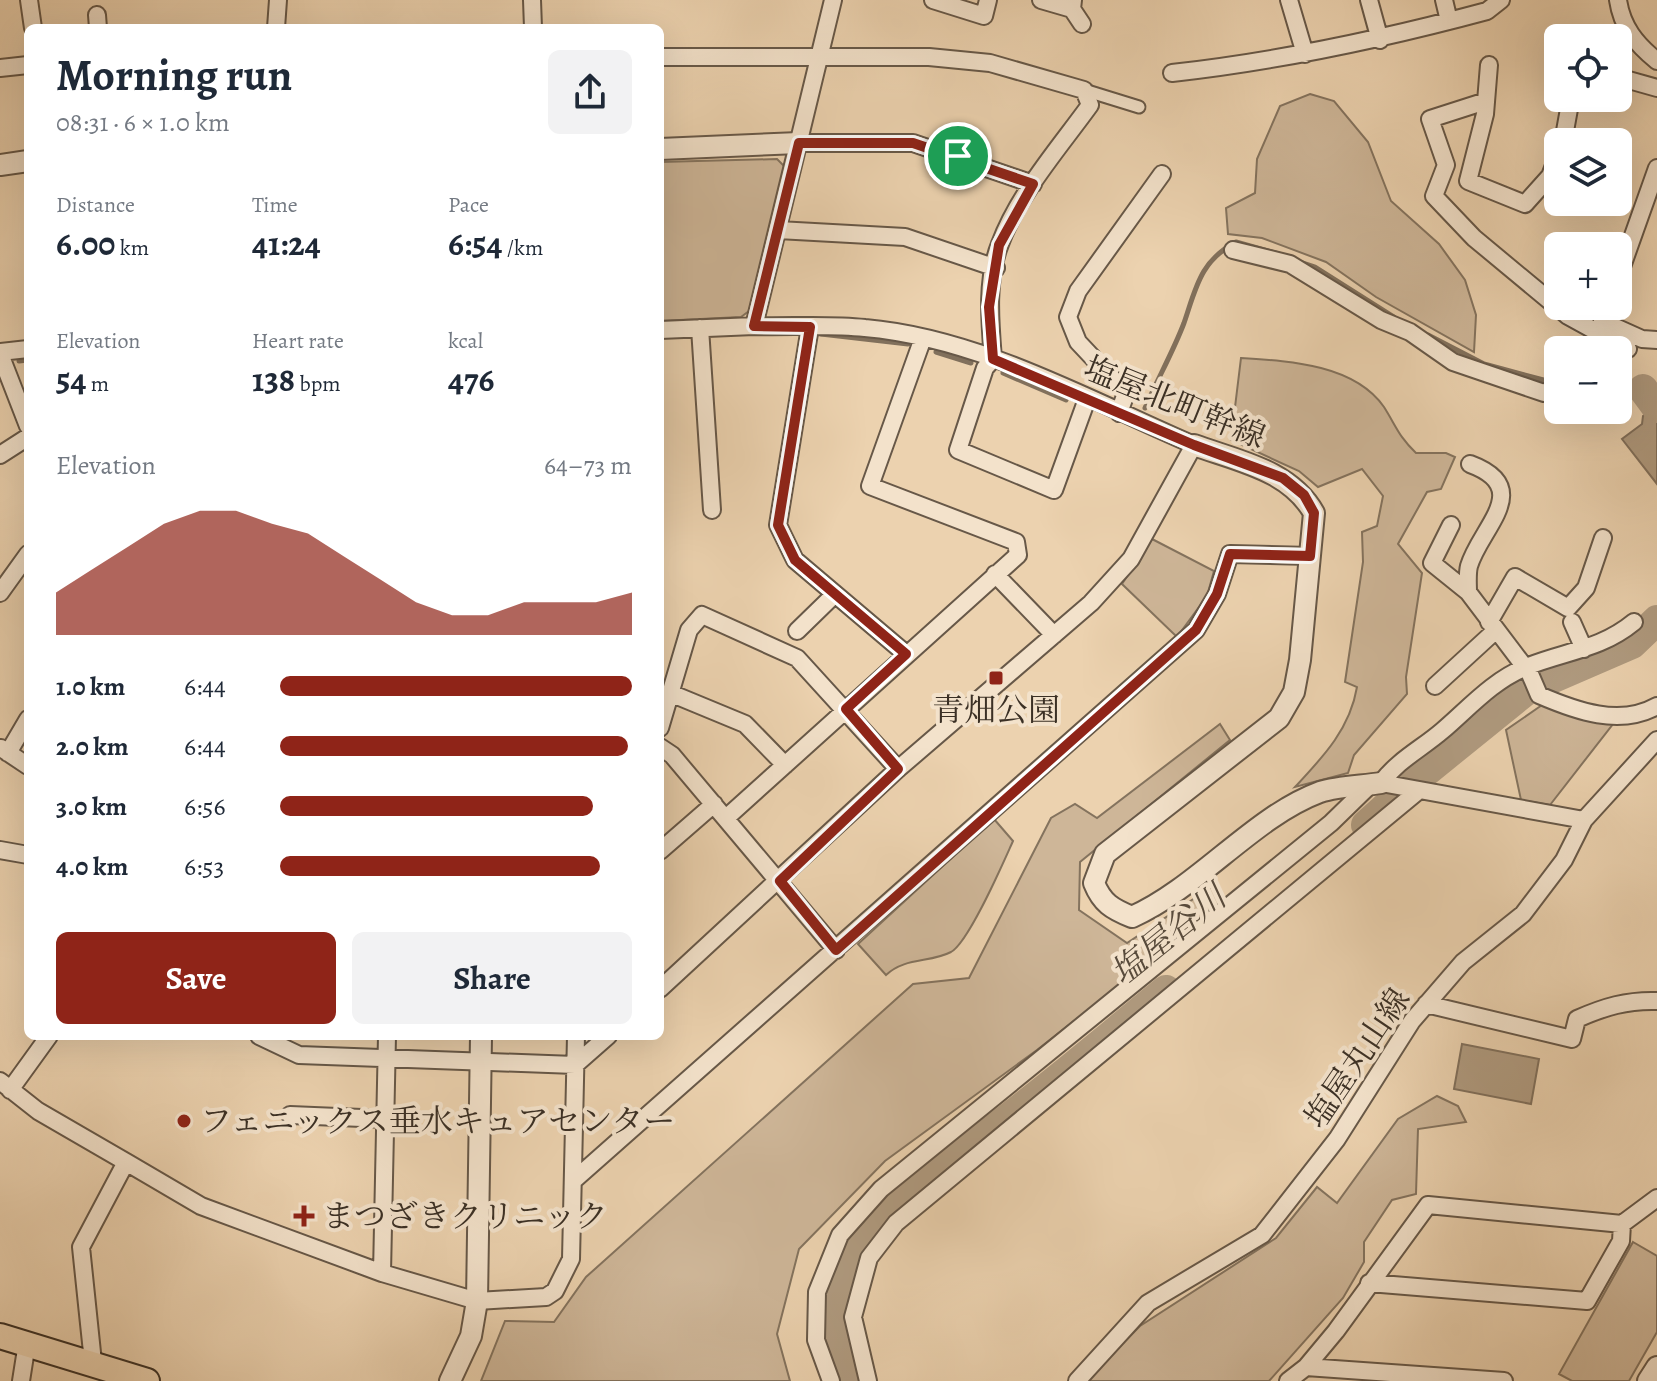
<!DOCTYPE html>
<html lang="en">
<head>
<meta charset="utf-8">
<style>
  body { margin:0; font-family:Alegreya,"Noto Serif JP",serif; background:#f2f2f3; color:#1f2937; height:100vh; display:flex; flex-direction:column; font-size:30px; white-space:nowrap }
  * { box-sizing:border-box; margin:0 }
  p { font-size:26px; color:#747a83 }
  .icon { flex:none; width:44px; height:44px; fill:none; stroke:currentColor; stroke-width:2; stroke-linecap:round; stroke-linejoin:round }
  .map { position:relative; flex:1; overflow:hidden }
  .drawer { position:absolute; left:24px; top:24px; width:640px; height:1016px; display:flex; flex-direction:column; background:#fff; border-radius:12px; box-shadow:0 8px 32px #0002 }
  .drawer>* { flex:none }
  .tools { position:absolute; left:1544px; top:24px; display:grid; gap:16px }
  .tools a { display:grid; place-items:center; width:88px; height:88px; border-radius:12px; background:#fff; box-shadow:0 8px 32px #0002; font-size:40px }
  .pin { position:absolute; display:grid; place-items:center; width:68px; height:68px; color:#fff; margin:-34px; border:4px solid #fff; border-radius:50%; box-shadow:0 2px 8px #0007 }
  .round { display:grid; place-items:center; flex:none; width:84px; height:84px; border-radius:12px; background:#f2f2f3 }
  .headline { display:flex; align-items:center; justify-content:space-between; height:136px; padding:0 32px }
  h1 { font-size:44px; font-weight:700; line-height:60px }
  .stats { display:grid; grid-template-columns:repeat(3,1fr); gap:12px; height:136px; padding:8px 32px }
  .stats div { display:grid; align-content:center }
  .stats b { font-size:34px; font-weight:700 }
  .stats small { font-size:22px; font-weight:400 }
  .stats p { font-size:22px }
  .chart { height:224px; padding:16px 32px }
  .chart p { display:flex; justify-content:space-between }
  .chart svg { width:100%; height:144px; margin-top:8px; fill:#8f2418; opacity:.7 }
  .action { display:flex; gap:16px; margin-top:auto; padding:16px 32px }
  .action a { flex:1; height:92px; border-radius:12px; background:#8f2418; color:#fff; font-size:32px; font-weight:700; line-height:92px; text-align:center }
  .action a+a { background:#f2f2f3; color:#1f2937 }
  ul { padding:0 32px; list-style:none; font-size:26px }
  li { display:grid; grid-template-columns:128px 96px 1fr; align-items:center; height:60px }
  li i { height:20px; border-radius:10px; background:#8f2418 }
  .map>svg:first-child { display:block }
  .green { fill:#ceb698; stroke:#84735e; stroke-width:2 }
  .water { fill:#b09b80; stroke:#81705c; stroke-width:2 }
  .lines { fill:none; stroke-linecap:round; stroke-linejoin:round }
  .stream { stroke:#81705c; stroke-width:5 }
  .river { stroke:#b09b80; stroke-width:30 }
  .pedestrian-casing { stroke:#675848; stroke-width:15 }
  .minor-casing { stroke:#675848; stroke-width:20 }
  .tertiary-casing { stroke:#675848; stroke-width:24 }
  .primary-casing { stroke:#3b3025; stroke-width:28 }
  .pedestrian { stroke:#f3e2cb; stroke-width:11 }
  .minor { stroke:#f3e2cb; stroke-width:16 }
  .tertiary { stroke:#f3e2cb; stroke-width:20 }
  .primary { stroke:#ecd2af; stroke-width:24 }
  .route-casing { stroke:#fff; stroke-width:16 }
  .route { stroke:#8f2418; stroke-width:10 }
  .poi-dot { fill:#8f2418; stroke:#f3e2cb; stroke-width:3 }
  .labels { text-anchor:middle; dominant-baseline:central; stroke-width:8; stroke-linejoin:round; paint-order:stroke }
  .street-label { font-size:32px; fill:#3b3025; stroke:#f3e2cb }
  .poi-label { font-size:32px; fill:#3b3025; stroke:#f3e2cb; text-anchor:start }
  .water-label { font-size:34px; font-style:italic; fill:#584b3c; stroke:#f3e2cb }
</style>
</head>
<body>
<div class="map">
<svg width="1657" height="1381" viewBox="0 0 1657 1381">
  <rect width="100%" height="100%" fill="#ecd2af"/>
  <filter id="stains"><feTurbulence type="fractalNoise" baseFrequency=".0025" numOctaves="4"/><feColorMatrix values="0 0 0 0 .2 0 0 0 0 .09 0 0 0 0 .02 0 0 0 .5 -.17"/></filter>
  <radialGradient id="worn" r=".72"><stop offset=".6" stop-color="#630" stop-opacity="0"/><stop offset="1" stop-color="#630" stop-opacity=".3"/></radialGradient>
  <path class="green" d="M1310 94 1334 101 1368 142 1391 201 1439 244 1465 280 1476 315 1474 352 1376 297 1326 262 1262 238 1228 234 1226 208 1255 193 1257 159 1280 106Z
    M777 159 785 167 749 311 741 317 660 321V162Z
    M1241 358C1288 361 1354 364 1384 407 1396 426 1399 437 1416 453H1446L1455 457 1441 489 1427 492 1398 544 1422 573 1406 677 1407 694 1354 755 1348 773 1295 787C1323 757 1350 729 1357 687L1345 682 1363 562 1362 532 1377 526 1383 496 1362 469 1318 487 1299 471 1231 440Z
    M1152 539 1214 571 1207 596 1177 637 1122 584Z
    M1542 705 1613 724 1550 805 1521 800 1506 730Z
    M1220 724 1230 740 1080 862 1079 910 1127 943 1213 886 1221 906 1037 1050 885 1161 799 1249 777 1334 790 1381H481L505 1321 554 1322 586 1277 913 984 969 978 1051 818 1075 804 1097 818Z
    M994 819 1013 841C1003 863 969 942 951 952 930 963 905 957 886 975L858 944Z
    M1437 1096 1458 1106 1466 1122 1418 1129 1416 1194 1392 1200 1364 1242V1262L1343 1298 1269 1381H1086L1140 1326 1276 1238 1317 1187 1337 1203 1398 1119Z
    M1633 1242 1657 1256V1332L1629 1381H1572L1559 1374Z"/>
  <path class="water" d="M1657 405V484L1622 439 1642 424 1643 416Z
    M1462 1044 1539 1059 1531 1104 1454 1089Z"/>
  <g class="lines">
    <path class="stream" d="M1300 262 1315 267 1394 317
      M821 334 908 344
      M1428 335 1484 364 1551 382
      M936 352 971 363
      M19 361 28 360
      M1003 373 1066 400
      M1145 408C1157 380 1173 352 1184 323 1196 288 1200 261 1236 242L1279 254"/>
    <path class="river" d="M1643 389 1657 408
      M1366 825 1423 774 1528 689 1632 644 1657 620
      M850 1381C837 1337 829 1295 849 1251 875 1195 943 1166 991 1131 1051 1086 1108 1037 1166 990"/>
    <g class="pedestrian-casing">
      <path id="pedestrian" d="M1084 90 1139 107"/>
    </g>
    <g class="minor-casing">
      <path id="minor" d="M29 0 33 28
        M532 0 533 28
        M933 0 984 16 988 0
        M1041 0 1072 9 1073 0
        M1289 0 1305 54
        M1369 0 1380 40
        M1444 0 1449 21
        M1618 0C1622 27 1636 44 1657 61
        M1072 9 1082 24
        M97 15 98 28
        M276 28 278 0
        M660 57H929L990 63 1084 90 1090 105C1059 148 1019 193 1000 244 986 279 990 322 993 359L985 368 958 450 1054 490 1087 399
        M1489 65 1485 114 1468 181 1525 204 1550 176 1558 155
        M0 68 28 65
        M1172 73C1280 61 1383 39 1487 11L1501 0
        M1618 77 1657 88
        M1486 101 1430 119 1446 165 1434 196 1474 238 1568 316 1628 349
        M1563 142 1571 98
        M799 143H913L1033 184
        M778 230 905 237 996 268
        M1233 250 1290 264 1381 320 1410 332 1453 362 1544 393 1558 388
        M1618 278 1657 168
        M1608 306 1602 321 1642 339 1657 340
        M810 327 778 525 795 560 906 654
        M700 328 712 510
        M660 330 754 326
        M0 352 28 349
        M0 354 28 426
        M1119 413 1126 393 1078 342 1068 317 1078 291 1162 174
        M0 455 28 437
        M1470 464C1535 488 1480 528 1469 566 1467 574 1468 584 1468 592L1530 674 1539 695C1576 711 1620 727 1657 706
        M1451 525 1432 563 1468 592
        M995 574 1054 635
        M0 593 28 554
        M1489 622 1515 577 1568 608 1586 588 1603 538
        M1572 622 1584 649
        M797 631 835 594
        M1435 686 1495 631
        M670 693 745 724 785 765
        M660 728 689 630 702 615 797 658 898 769
        M660 747 672 755 836 950
        M1 748 28 766
        M8 753 28 719
        M726 818 1018 555 1016 542 870 486 923 338
        M1584 820 1381 783C1398 760 1421 749 1442 731 1469 708 1492 681 1526 667 1565 651 1600 650 1634 622
        M0 850 28 855
        M660 851 714 804
        M660 989 898 769 1091 603 1131 559 1194 445C1089 400 980 338 865 328 829 324 791 327 754 326L833 0
        M1426 1004 1572 1039 1577 1019C1604 1007 1627 1000 1657 1001
        M259 1036 299 1055 575 1065 608 1036
        M387 1036 382 1273 477 1301 546 1297 555 1291 571 1259 576 1036
        M0 1081 38 1111 126 1162 81 1247 93 1362
        M10 1090 49 1036
        M290 1115 386 1119
        M126 1162 201 1206 382 1273
        M573 1181 1196 630 1217 594 1230 554 1310 556
        M1369 1283 1587 1301 1621 1241 1622 1224
        M1306 1367 1504 1381
        M21 1381 27 1343
        M831 1381 816 1340 817 1292 840 1235 881 1189 1331 823 1370 785
        M868 1381 853 1317 869 1258 896 1223 1417 792
        M1077 1381 1148 1303 1262 1235 1337 1139 1412 1021 1463 962 1523 914 1564 860 1584 820 1657 740
        M1288 1381 1306 1367 1336 1331 1428 1205 1622 1224 1657 1198"/>
    </g>
    <g class="tertiary-casing">
      <path id="tertiary" d="M660 149 799 143
        M0 165 28 161
        M1194 445C1238 461 1290 470 1314 513L1300 660 1294 692 1279 718 1105 854 1094 883C1102 903 1112 909 1132 917 1199 887 1253 817 1320 792 1339 786 1362 786 1381 783
        M450 1381 471 1336 477 1301 481 1036
        M1648 1381 1657 1367"/>
    </g>
    <g class="primary-casing">
      <path id="primary" d="M0 1336 147 1381"/>
    </g>
    <use href="#pedestrian" class="pedestrian"/>
    <use href="#minor" class="minor"/>
    <use href="#tertiary" class="tertiary"/>
    <use href="#primary" class="primary"/>
  </g>
  <g class="lines">
    <g class="route-casing">
      <path id="route" d="M799 143H913L1033 184 999 245 989 307 993 359 1194 445 1283 478 1304 495 1314 513 1310 556 1230 554 1217 594 1196 630 836 950 780 881 898 769 846 709 906 654 795 560 778 525 810 327 754 326Z"/>
    </g>
    <use href="#route" class="route"/>
  </g>
  <g class="poi-dot">
    <rect x="988" y="670" width="16" height="16" rx="4"/>
    <circle cx="184" cy="1121" r="8"/>
    <path d="M300 1204h8v8h8v8h-8v8h-8v-8h-8v-8h8z"/>
  </g>
  <g class="labels">
    <g class="street-label">
      <text transform="translate(1175 402) rotate(22)">塩屋北町幹線</text>
      <text transform="translate(1357 1058) rotate(-56)">塩屋丸山線</text>
    </g>
    <g class="poi-label">
      <text x="996" y="710" text-anchor="middle">青畑公園</text>
      <text x="200" y="1121">フェニックス垂水キュアセンター</text>
      <text x="322" y="1216">まつざきクリニック</text>
    </g>
    <g class="water-label">
      <text transform="translate(1168 935) rotate(-39)">塩屋谷川</text>
    </g>
  </g>
  <rect width="100%" height="100%" filter="url(#stains)"/>
  <rect width="100%" height="100%" fill="url(#worn)"/>
</svg>
<div class="tools">
<a><svg class="icon" aria-label="locate" viewBox="0 0 24 24"><circle cx="12" cy="12" r="6"/><path d="M12 2v4M12 18v4M2 12h4M18 12h4"/></svg></a>
<a><svg class="icon" aria-label="layers" viewBox="0 0 24 24"><path d="M12 4l9 5-9 5-9-5zM3 14l9 5 9-5"/></svg></a>
<a>+</a>
<a>−</a>
</div>
<div class="pin" style="left:958px;top:156px;background:#1e9e55"><svg class="icon" aria-label="arrive" viewBox="0 0 24 24"><path d="M6 21V4h12l-3 4 3 4H6"/></svg></div>
<section class="drawer">
<div class="headline"><div><h1>Morning run</h1><p>08:31 · 6 × 1.0 km</p></div><a class="round"><svg class="icon" aria-label="share" viewBox="0 0 24 24"><path d="M12 15V3M7 8l5-5 5 5M5 13v7h14v-7"/></svg></a></div>
<div class="stats">
<div><p>Distance</p><b>6.00<small> km</small></b></div>
<div><p>Time</p><b>41:24</b></div>
<div><p>Pace</p><b>6:54<small> /km</small></b></div>
</div>
<div class="stats">
<div><p>Elevation</p><b>54<small> m</small></b></div>
<div><p>Heart rate</p><b>138<small> bpm</small></b></div>
<div><p>kcal</p><b>476</b></div>
</div>
<div class="chart"><p><span>Elevation</span>64–73 m</p>
<svg viewBox="0 0 160 44" preserveAspectRatio="none"><path d="M0 44V31L10 24L20 17L30 10L40 6L50 6L60 10L70 13L80 20L90 27L100 34L110 38L120 38L130 34L140 34L150 34L160 31V44z"/></svg>
</div>
<ul>
<li><b>1.0 km</b>6:44<i style="width:100%"></i></li>
<li><b>2.0 km</b>6:44<i style="width:99%"></i></li>
<li><b>3.0 km</b>6:56<i style="width:89%"></i></li>
<li><b>4.0 km</b>6:53<i style="width:91%"></i></li>
</ul>
<div class="action"><a>Save</a><a>Share</a></div>
</section>
</div>
</body>
</html>
